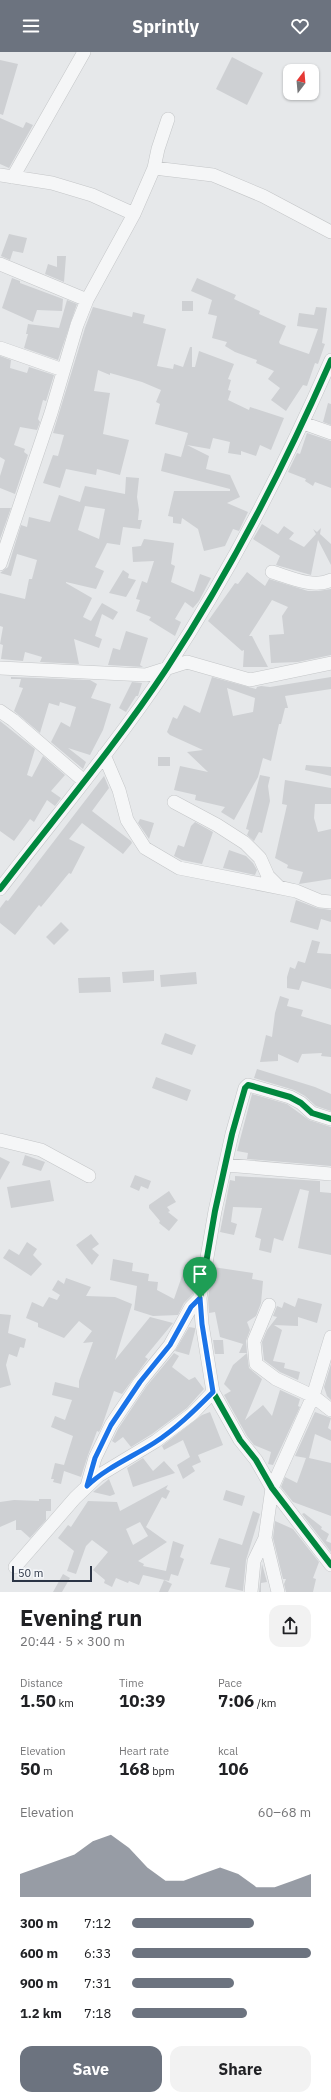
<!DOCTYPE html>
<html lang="en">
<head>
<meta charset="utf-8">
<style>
  body { margin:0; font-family:"IBM Plex Sans",sans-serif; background:#f2f2f2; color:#202124; height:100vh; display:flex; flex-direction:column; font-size:15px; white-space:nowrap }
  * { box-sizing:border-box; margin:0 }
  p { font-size:13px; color:#757577 }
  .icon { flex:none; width:22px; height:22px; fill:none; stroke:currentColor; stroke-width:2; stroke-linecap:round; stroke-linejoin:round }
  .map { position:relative; height:1540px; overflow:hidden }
  .sheet { display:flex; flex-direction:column; background:#fff; flex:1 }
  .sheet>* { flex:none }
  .needle { width:26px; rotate:16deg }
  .fabs { position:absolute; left:283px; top:12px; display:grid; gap:8px }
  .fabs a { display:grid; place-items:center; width:36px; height:36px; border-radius:8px; background:#fff; box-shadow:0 1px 3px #0004; font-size:20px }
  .scale { position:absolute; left:12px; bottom:10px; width:80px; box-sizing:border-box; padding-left:4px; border:2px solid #2b3445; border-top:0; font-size:11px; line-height:14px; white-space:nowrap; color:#2b3445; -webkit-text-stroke:3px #f4f6f9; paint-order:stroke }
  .pin { position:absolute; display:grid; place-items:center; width:34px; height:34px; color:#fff; margin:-41px -17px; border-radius:50% 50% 50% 0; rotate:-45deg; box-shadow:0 0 4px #0007 }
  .pin .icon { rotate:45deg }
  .round { display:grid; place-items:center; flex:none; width:42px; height:42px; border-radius:12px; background:#f2f2f2 }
  .head { display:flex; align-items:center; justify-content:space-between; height:68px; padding:0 20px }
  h1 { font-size:22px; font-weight:700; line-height:30px }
  .figures { display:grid; grid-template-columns:repeat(3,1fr); gap:6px; height:68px; padding:4px 20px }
  .figures div { display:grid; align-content:center }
  .figures b { font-size:17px; font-weight:700 }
  .figures small { font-size:11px; font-weight:400 }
  .figures p { font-size:11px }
  .chart { height:112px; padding:8px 20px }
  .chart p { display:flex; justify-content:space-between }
  .chart svg { width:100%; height:72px; margin-top:4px; fill:#6c737f; opacity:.7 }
  .cta { display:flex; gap:8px; margin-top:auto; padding:8px 20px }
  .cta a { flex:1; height:46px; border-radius:12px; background:#6c737f; color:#fff; font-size:16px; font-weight:700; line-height:46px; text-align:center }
  .cta a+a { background:#f2f2f2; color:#202124 }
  ul { padding:0 20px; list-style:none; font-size:13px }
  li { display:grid; grid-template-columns:64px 48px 1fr; align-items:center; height:30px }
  li i { height:10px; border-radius:5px; background:#6c737f }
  header { display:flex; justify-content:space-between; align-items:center; height:52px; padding:0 20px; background:#6c737f; color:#fff; font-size:18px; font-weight:700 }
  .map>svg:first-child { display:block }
  .building { fill:#ced0d3; fill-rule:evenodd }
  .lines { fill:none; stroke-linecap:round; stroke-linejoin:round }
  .street-casing { stroke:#c4c6c8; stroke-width:14 }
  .street { stroke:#f5f6f7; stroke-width:13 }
  .cycleway-casing { stroke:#f4f6f9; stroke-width:8 }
  .cycleway { stroke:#00873e; stroke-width:6 }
  .route-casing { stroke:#fff; stroke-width:8 }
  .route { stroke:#1a73e8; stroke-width:5 }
</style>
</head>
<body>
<header><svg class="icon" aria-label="menu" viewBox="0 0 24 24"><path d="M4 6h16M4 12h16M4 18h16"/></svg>Sprintly<svg class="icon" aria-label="heart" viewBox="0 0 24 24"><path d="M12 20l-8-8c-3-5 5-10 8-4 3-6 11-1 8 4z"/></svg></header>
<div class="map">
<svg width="331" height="1540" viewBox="0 0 331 1540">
  <rect width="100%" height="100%" fill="#e6e8ea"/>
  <path class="building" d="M232 5 263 21 247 53 216 37Z
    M0 8 18 12 3 63 0 62Z
    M0 66 23 76 26 70 33 73 9 116 0 112Z
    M9 182 27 186 23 201 13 199 10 208 1 204Z
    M57 204H66L64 230 45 222 48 212 57 215Z
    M12 226 20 229V231L63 247 62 259 37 258 33 270 2 256Z
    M197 226 236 243 234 247 260 259 259 262 286 274 279 290 280 292 309 302 318 277 297 274 299 261 314 263 316 255 327 256 322 291 325 292 318 312 315 311 307 334 303 333 286 359 271 348 280 336 268 327 274 319 256 311 257 308 235 300 225 294 227 290 212 286 217 264 208 262 212 248 191 239Z
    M67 248 77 252 58 308 24 296 28 282H26L28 272 59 276Z
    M182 249H193V259H182Z
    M93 255 132 265 133 260 145 263 143 271 166 277 157 314 173 317 174 312 183 315 190 295H192V315H195L199 299 234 312 228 327 231 328 228 338 231 339 228 348 249 358 250 355 284 366 271 398 260 393 256 404 241 399V403L228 401 230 390 213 386 210 397 187 393 209 404 206 417 230 423 240 445 227 451 248 460 239 479 233 477 225 494 204 499 198 477 182 466 181 472 173 471V465L168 464 174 439H230V437L161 419 165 401 181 405 188 381 155 372 160 352 156 350 161 338 142 330 110 321V323L98 318 94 339 110 341 103 382 129 388 120 423 97 417 96 423 66 417 60 436 43 431 53 403 58 404 64 383 53 381 85 276Z
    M0 304 11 308 10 316 27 321 29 315 54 323 46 349 43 348 38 367 40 370 37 378 20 375 14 393 25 397 24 400 28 403 15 442 0 436V424L5 408 0 405Z
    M328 351 331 352V373L323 370Z
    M307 381 331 389V436L315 430 313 434 305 429 306 427 288 420 297 401 300 402Z
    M126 425 139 426 137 445 139 458 138 468H142L140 477 123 475 120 493 107 491 95 515 104 519 96 537 66 530V531L92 546 83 565 91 569 102 551 118 560 113 568 102 562 95 584 102 587 99 596 74 587 79 612 40 610 42 605 25 600 23 609 1 607 3 593 0 592 3 575 0 574V541L25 547 29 527H32L37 508 17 502 11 524 0 521 8 515 21 473 27 475 29 465 50 470 59 443 80 450 85 434 125 442ZM85 454 105 457 99 487 78 478Z
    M0 456H11L0 487Z
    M262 472 278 482 284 474 294 481 289 487 304 495 316 482 313 477 317 480 321 476 320 482 331 492V513L318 488 311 523 276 513 280 504 253 487Z
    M144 487 174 491 171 512 175 514 171 530 194 540 200 522 211 526 199 549 193 556 185 550 175 567 181 570 175 584 149 568 151 565 136 559 140 548 136 547 142 529 147 531 154 509 133 510 132 495 141 494Z
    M123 518 129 522 128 526 136 528 126 545 109 541Z
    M247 520 265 534 269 527 308 539H318L331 537V603L298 610 271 611 269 583 284 582 282 564 288 555 272 548 249 584H252L268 615H243L244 598 242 599 208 569 235 531 238 532Z
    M126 579 148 586 140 613 143 615 108 613 113 596 120 598Z
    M11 625 90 628 97 632 91 646 111 652 103 678 90 703 68 696 86 710 83 717 51 690 61 670 70 675 76 655 60 650 59 654 49 651 40 681 14 659 23 636 19 635 21 627H11Z
    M212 625 256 637 257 635 261 634 270 635 331 625V637L285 644 288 656H285L281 672H279L271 709 263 706 258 725 234 768 221 760 225 755 195 748 196 743 174 738 180 714 208 720 187 700 203 698 170 683 167 680 173 665 177 667 184 653 200 661ZM227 636 255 646 253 660 233 664Z
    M132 630 142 631 138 644H136L126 660 119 656Z
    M0 669 35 697 27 723 32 725 43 704 65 723 51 739 61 746 55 754 47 748 34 770 30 767 14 789 0 779Z
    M158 705H170V714H158Z
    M306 713 331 715V724L305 718Z
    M260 723 270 725 268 734 270 749 262 781 259 780 254 789 247 783 249 778 246 777Z
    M104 724 109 736 92 759 131 789 132 791 123 802 82 771 69 787 85 795 71 822 69 821 41 855 39 853 15 883 0 871V856L6 848 8 849Z
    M285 728 331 736V752H315L314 766 318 780 331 777V827L299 832 303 820 287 816 288 813 275 806 287 753 282 752Z
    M140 767 154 771 149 787 138 771Z
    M195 770 213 780 202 812 182 808 174 804 178 793 184 795 191 774Z
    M229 798 246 804 253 811 257 818 255 823 223 816Z
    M296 848 317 856 331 858V870L321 867 318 878 290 870Z
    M61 870 69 878 54 893 46 885Z
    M312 888 320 890 317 901 331 902V937L302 929 299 938 287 936V925L290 915 295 917 298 909 305 911Z
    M154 918V929L123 931 122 920Z
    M196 920 197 932 161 935 160 923Z
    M110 925 111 940 79 941 78 926Z
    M280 944 289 947 287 954 303 958 301 964 331 973V1005L321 1004 322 1001 302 1002 298 1011 278 1002V1009L260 1010 266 983 272 985 275 961Z
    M165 981 196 993 192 1003 161 992Z
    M257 1017 315 1035 331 1042V1059L316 1054 305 1044 294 1038 254 1026Z
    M156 1025 191 1038 187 1049 152 1036Z
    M252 1042 287 1052 309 1068 331 1075V1114L247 1107 248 1101 237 1099Z
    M25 1103 45 1110 41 1119 22 1113Z
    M0 1105 10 1110 0 1128Z
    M135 1123 151 1129 148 1137 141 1134 139 1139 130 1135Z
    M235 1124 320 1129V1140L331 1141V1203L298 1196 309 1139 300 1137 283 1189 274 1186 271 1201 259 1198 261 1187 255 1185 262 1156 233 1155 231 1170 237 1172 234 1183 220 1180 230 1128 235 1129Z
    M50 1128 54 1149 11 1156 7 1135Z
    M169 1139 176 1150 167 1155 170 1159 168 1160 178 1168 169 1179 159 1171 160 1169 149 1156V1153Z
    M91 1182 99 1192 92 1197 99 1203 92 1213 76 1193Z
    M27 1190 37 1197 33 1203 42 1212 31 1224 3 1206 9 1197 19 1203Z
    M113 1207 133 1211 132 1219 149 1222 148 1229 158 1230 157 1238 174 1247 183 1221 195 1226 193 1242 184 1251 178 1263 153 1264 134 1258 137 1234 110 1228Z
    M213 1215 253 1221 252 1227 263 1229 261 1251 256 1264 247 1270 250 1278 246 1289 247 1301H239L243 1292 220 1285 215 1260 209 1261 208 1246Z
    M66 1226 91 1235 86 1244 115 1245 132 1252 115 1308 150 1265 173 1271 145 1305 148 1307 122 1342 114 1339 102 1374 99 1380 97 1379 88 1403 81 1425 64 1419 61 1432 53 1430 54 1427H51L55 1411 64 1413 73 1384 51 1375 55 1364 65 1368 72 1348 52 1343 55 1330 79 1336V1329L93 1290 83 1291 92 1279 79 1269 64 1286 38 1275V1271L26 1266 32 1250 43 1255 49 1245 57 1248 60 1243 52 1238 58 1228 64 1232Z
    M298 1246 322 1252 317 1271 298 1265V1274L274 1273 282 1278 273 1309 285 1311 284 1316 300 1320 298 1328 280 1320 264 1308 262 1290 267 1278 277 1265 273 1264 277 1254 282 1256 284 1250 295 1255Z
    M0 1262 11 1263 8 1281 26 1287 24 1296 20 1295 17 1305 9 1302 6 1313 11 1333 0 1336Z
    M189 1275 195 1276V1279L189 1303 175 1299Z
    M213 1288H223L224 1302H215Z
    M174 1301 179 1304 172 1315 189 1328 195 1325 204 1337 187 1356 152 1382 131 1395 123 1385 115 1391 112 1389 118 1377 146 1335Z
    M247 1301 249 1316 262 1327 245 1368 263 1353 272 1364 280 1338 278 1337 300 1347 298 1354 300 1355 273 1413 268 1412 271 1400 254 1393 247 1384 224 1343 231 1339 224 1332 233 1313Z
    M331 1312V1348L327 1344 324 1335Z
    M210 1360 223 1393 198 1403 201 1410 192 1414 195 1419 183 1427 177 1413 190 1405 183 1388 164 1398 162 1394 202 1363Z
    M315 1360 331 1366 328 1376 331 1378V1389L315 1382 309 1406 331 1411V1464L293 1450 281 1435 285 1425 297 1431 306 1406 295 1404Z
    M143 1406 153 1419 164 1409 175 1421 133 1435 127 1416Z
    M109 1427 115 1442 110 1444 93 1440Z
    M168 1433 166 1437 170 1439 166 1447 162 1445 146 1475 167 1490 138 1509 144 1512 143 1514 166 1519 173 1489 184 1493 180 1505 184 1507 178 1524 171 1522 169 1529 143 1523 139 1533 129 1529 128 1531 116 1526 112 1535 104 1531 105 1528 93 1518 108 1500 92 1488 86 1494 76 1522 67 1519 74 1499 58 1486 68 1473 71 1475 88 1449 117 1450 120 1459ZM140 1470 148 1484 133 1493 126 1477Z
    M226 1438 245 1444 242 1454 223 1448Z
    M39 1447H51V1459H46V1468L30 1486 21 1478H16V1468L0 1475V1450L14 1448 39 1449Z
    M253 1459 260 1462 246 1508 243 1539 225 1535 230 1516 210 1512 219 1486 242 1493Z
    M304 1461 322 1475 321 1477 329 1482 326 1489 331 1491V1500L302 1462Z
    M275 1469 293 1477 319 1510 313 1526 316 1527 313 1540H286L284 1532 286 1527H283L273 1486Z
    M262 1512 267 1530 261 1531V1540H259Z
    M63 1522 70 1526 62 1540H53Z
    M164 1528 172 1532 168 1540H159Z"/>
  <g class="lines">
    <g class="street-casing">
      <path id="street" d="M154 116 213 123 263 144 331 180
        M0 123 52 131 92 143 134 162
        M13 125 84 0
        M0 212 87 248
        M0 296 63 318
        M303 371 331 381
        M0 512 51 361 77 273 87 248 134 162 154 116 158 97 168 67
        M272 520C289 525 314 537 331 528
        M0 616 146 623 187 610 250 628 331 611
        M0 659 13 668 84 729
        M104 703 119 738 127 768 145 796 179 816 296 839
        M174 750 217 773 245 791 260 806 268 824 279 835 296 839 320 849 331 850
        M0 837C56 764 116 693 167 616 231 518 284 415 331 308
        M331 1067 312 1061 301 1051 290 1045 252 1034 248 1033 245 1036 232 1082 215 1159 200 1246 202 1272 213 1340 240 1388 256 1408 272 1436 331 1513
        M0 1088 41 1098 89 1124
        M226 1113 331 1122
        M269 1253 254 1289 256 1312 276 1327 313 1344 331 1358
        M87 1434 95 1406 111 1373 140 1330 170 1293 191 1255 200 1246
        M265 1486 278 1540
        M15 1515 75 1446 98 1424 156 1389 192 1362 213 1340
        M251 1540 254 1509 265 1486 272 1436 313 1344 331 1285"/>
    </g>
    <use href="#street" class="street"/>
    <g class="cycleway-casing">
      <path id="cycleway" d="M0 837C56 764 116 693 167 616 231 518 284 415 331 308
        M331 1067 312 1061 301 1051 290 1045 252 1034 248 1033 245 1036 232 1082 215 1159 200 1246 202 1272 213 1340 240 1388 256 1408 272 1436 331 1513"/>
    </g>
    <use href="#cycleway" class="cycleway"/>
  </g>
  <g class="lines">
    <g class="route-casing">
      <path id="route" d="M200 1246 202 1272 213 1340C195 1358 176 1377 154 1391 132 1405 106 1416 87 1434L95 1406 111 1373 140 1330 170 1293 191 1255Z"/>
    </g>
    <use href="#route" class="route"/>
  </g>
</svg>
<div class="fabs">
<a><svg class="needle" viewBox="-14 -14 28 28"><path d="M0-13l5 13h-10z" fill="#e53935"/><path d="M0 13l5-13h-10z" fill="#757577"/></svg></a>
</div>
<div class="scale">50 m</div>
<div class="pin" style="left:200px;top:1246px;background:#1e9e55"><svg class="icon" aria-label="arrive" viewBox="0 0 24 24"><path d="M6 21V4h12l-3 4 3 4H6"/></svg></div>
</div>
<section class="sheet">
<div class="head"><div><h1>Evening run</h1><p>20:44 · 5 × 300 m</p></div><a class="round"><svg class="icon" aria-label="share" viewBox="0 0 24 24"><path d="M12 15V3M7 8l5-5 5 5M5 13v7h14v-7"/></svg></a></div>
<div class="figures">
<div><p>Distance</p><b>1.50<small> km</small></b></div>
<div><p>Time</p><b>10:39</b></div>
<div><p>Pace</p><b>7:06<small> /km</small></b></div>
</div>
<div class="figures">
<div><p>Elevation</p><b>50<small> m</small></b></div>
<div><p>Heart rate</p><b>168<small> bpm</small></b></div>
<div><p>kcal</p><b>106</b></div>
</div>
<div class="chart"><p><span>Elevation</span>60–68 m</p>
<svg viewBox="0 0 160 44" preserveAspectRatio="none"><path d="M0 44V30L10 26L20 22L30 18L40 10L50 6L60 14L70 26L80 34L90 34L100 30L110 26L120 30L130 38L140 38L150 34L160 30V44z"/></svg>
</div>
<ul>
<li><b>300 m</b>7:12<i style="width:68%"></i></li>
<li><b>600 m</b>6:33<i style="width:100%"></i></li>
<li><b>900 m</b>7:31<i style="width:57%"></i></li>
<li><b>1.2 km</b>7:18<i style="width:64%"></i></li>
</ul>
<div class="cta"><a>Save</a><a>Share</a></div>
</section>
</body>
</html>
